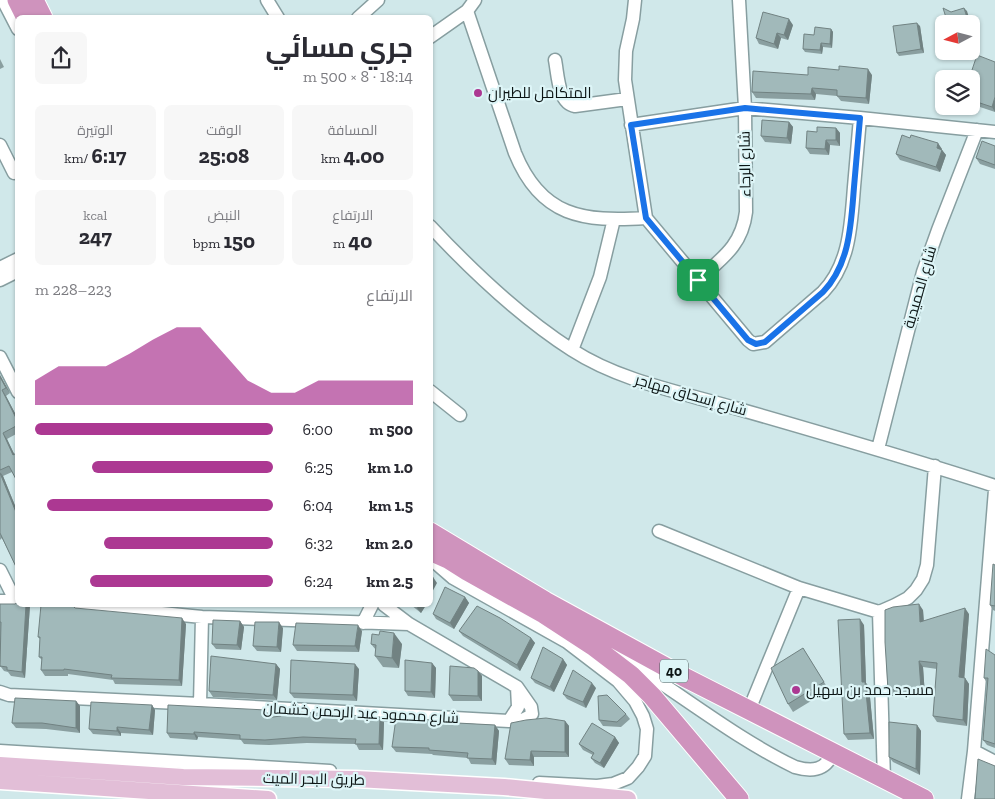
<!DOCTYPE html>
<html lang="ar">
<head>
<meta charset="utf-8">
<style>
  body { margin:0; font-family:"Zilla Slab",Cairo,serif; background:#f7f7f7; color:#2b2b33; direction:rtl; height:100vh; display:flex; flex-direction:column; font-size:19px; white-space:nowrap }
  * { box-sizing:border-box; margin:0 }
  p { font-size:16px; color:#7c7c81 }
  .icon { flex:none; width:28px; height:28px; fill:none; stroke:currentColor; stroke-width:2; stroke-linecap:round; stroke-linejoin:round }
  .map { position:relative; flex:1; overflow:hidden; direction:ltr }
  .sheet { position:absolute; left:15px; top:15px; width:418px; height:592px; display:flex; flex-direction:column; background:#fff; border-radius:8px; box-shadow:0 1px 4px #0004; direction:rtl }
  .sheet>* { flex:none }
  .needle { width:32px; rotate:263deg }
  .tools { position:absolute; left:935px; top:15px; display:grid; gap:10px }
  .tools a { display:grid; place-items:center; width:45px; height:45px; border-radius:8px; background:#fff; box-shadow:0 1px 4px #0004; font-size:25px }
  .pin { position:absolute; display:grid; place-items:center; width:42px; height:42px; color:#fff; margin:-21px; border-radius:10px; box-shadow:0 2px 8px #0006 }
  .round { display:grid; place-items:center; flex:none; width:52px; height:52px; border-radius:8px; background:#f7f7f7 }
  .headline { display:flex; align-items:center; justify-content:space-between; height:85px; padding:0 20px }
  h1 { font-size:28px; font-weight:700; line-height:38px }
  .metrics { display:grid; grid-template-columns:repeat(3,1fr); gap:8px; height:85px; padding:5px 20px }
  .metrics div { display:grid; align-content:center; border-radius:8px; background:#f7f7f7; text-align:center }
  .metrics b { font-size:21px; font-weight:700 }
  .metrics small { font-size:14px; font-weight:400 }
  .metrics p { font-size:14px }
  .chart { height:140px; padding:10px 20px }
  .chart p { display:flex; justify-content:space-between }
  .chart svg { width:100%; height:90px; margin-top:5px; fill:#ac3892; opacity:.7 }
  ul { padding:0 20px; list-style:none; font-size:16px }
  li { display:grid; grid-template-columns:80px 60px 1fr; align-items:center; height:38px }
  li i { height:12px; border-radius:6px; background:#ac3892 }
  .map>svg:first-child { display:block }
  .lines { fill:none; stroke-linecap:round; stroke-linejoin:round }
  .minor-casing { stroke:#879ea0; stroke-width:15 }
  .major-casing { stroke:#fff; stroke-width:19 }
  .highway-casing { stroke:#fff; stroke-width:21 }
  .minor { stroke:#fff; stroke-width:12 }
  .major { stroke:#e2bed7; stroke-width:16 }
  .highway { stroke:#cf93bd; stroke-width:19 }
  .wall { fill:#8a9fa0 }
  .shaded-wall { fill:#718282 }
  .building { fill:#a1b9ba; stroke:#718282 }
  .route-casing { stroke:#fff; stroke-width:10 }
  .route { stroke:#1a73e8; stroke-width:6 }
  .poi-dot { fill:#ac3892; stroke:#ddf5f7; stroke-width:2 }
  .labels { text-anchor:middle; dominant-baseline:central; stroke-width:4.5; stroke-linejoin:round; paint-order:stroke }
  .shield { fill:#ddf5f7; stroke:#4a5858; stroke-width:1 }
  .shield-label { font-size:14px; font-weight:bold; fill:#0b1414 }
  .poi-label { font-size:15px; fill:#0b1414; stroke:#ddf5f7; text-anchor:start }
  .street-label { font-size:15px; fill:#0b1414; stroke:#ddf5f7 }
</style>
</head>
<body>
<div class="map">
<svg width="995" height="799" viewBox="0 0 995 799">
  <rect width="100%" height="100%" fill="#d0e8ea"/>
  <g class="lines">
    <g class="minor-casing">
      <path id="minor" d="M3 0 18 29
        M267 0 278 18
        M635 0 633 19 626 51 625 80 646 218 748 340 753 344 765 342 823 292C850 264 851 224 854 187 856 164 858 141 860 118
        M467 11 515 153C541 217 583 222 646 218
        M358 18 378 0
        M430 37 467 11 475 0
        M555 60C558 75 558 103 575 106L627 99
        M631 125 745 108 860 118 995 132
        M0 145 14 173
        M430 226C473 272 519 316 572 350 620 381 680 392 735 408 822 433 909 458 995 486
        M0 268 18 259
        M0 280 18 271
        M698 280C721 259 742 246 746 212L745 108 739 0
        M572 350 600 277 614 219
        M0 357 18 392
        M430 391 460 415
        M878 449 923 272 938 230 977 130
        M659 531 799 588 879 612 895 605 908 598 916 590 923 579 927 565 935 466
        M430 558 453 578 567 642 618 681 635 701 643 716 647 729 645 756 638 767 628 778 613 784 597 786 539 783
        M0 570 15 600
        M0 601H18
        M80 605 202 617 409 624
        M879 612 884 780
        M363 623 372 605
        M614 653C675 689 731 736 795 767 812 772 826 771 833 752
        M0 692 9 695 200 704 509 721 522 720 530 716 532 714 531 707 517 687 409 624 384 605
        M200 704 202 617
        M749 710 799 588
        M509 721 518 707 517 687
        M0 751 330 771
        M974 751 995 762
        M968 799 974 751 995 490"/>
    </g>
    <g class="major-casing">
      <path id="major" d="M0 765 183 777 356 779 504 787 628 799
        M0 781 268 799"/>
    </g>
    <g class="highway-casing">
      <path id="highway" d="M17 0 26 18
        M34 0 43 18
        M430 532 545 601 684 677 924 799
        M430 551 448 559 467 571 544 614 593 646 631 675 652 696 739 799"/>
    </g>
    <use href="#minor" class="minor"/>
    <use href="#major" class="major"/>
    <use href="#highway" class="highway"/>
  </g>
  <path class="wall" d="M793 25 788 40 781 38 778 49 759 44 756 38Z
    M920 26 924 53 899 56 897 53Z
    M831 29 833 32 832 48 823 47 822 54 805 52 803 49 814 35Z
    M0 59 4 67 0 69Z
    M995 62V112L971 104V79Z
    M808 75H872L869 104 841 101 837 96 816 94 815 100 756 98 752 92Z
    M789 122 793 127 791 144 765 142 761 136Z
    M836 128 840 133V146L830 145 829 155 810 154 806 148 817 132Z
    M910 138 942 149V150L946 155 940 172 900 160 896 154Z
    M995 146V169L980 164 976 158Z
    M0 375 10 393 6 396 18 419V433L7 439 14 454 12 472 3 476 18 513V571L2 538 0 540Z
    M995 565V611L993 610 990 605Z
    M465 597 469 603 454 629 436 619 433 614Z
    M0 604 30 605 25 678 11 676 8 672 4 671 1 667H0Z
    M411 605H426L421 613Z
    M75 608 186 624 182 686 115 684 113 680 68 674V676H45L41 670 42 660 39 657 40 639 38 637Z
    M923 610 924 621 969 614 964 678H965L969 684 967 726 937 722 933 716 937 669 923 667 925 696H892L888 690Z
    M240 621 244 627 241 650 216 649 212 644Z
    M864 625 866 683 869 687 874 739 848 740 844 734Z
    M283 628 281 652 257 651 253 646Z
    M362 631 359 652 297 651 293 645Z
    M459 631 531 638 535 643 520 671 463 636Z
    M371 644H402L399 668 383 667 375 656 376 650Z
    M803 648 829 690 793 712 788 704Z
    M995 655V748L987 745 983 740 987 683 984 678Z
    M563 659 567 665 554 692 535 683 531 678Z
    M432 663 436 668 435 698 408 696 405 691Z
    M276 664 280 669 277 700 213 697 209 691Z
    M359 669 357 701 294 698 290 693Z
    M478 671 482 676V701H453L449 695Z
    M596 688 586 708 567 699 563 694Z
    M76 701 80 706V733L46 729 16 728 12 723Z
    M152 705 155 710 153 735 121 733V736L93 734 89 729Z
    M266 710 269 716V717L384 722 383 750H359L356 744 307 743 269 745 244 744 241 740 198 737 197 740 170 738 167 733Z
    M626 714 630 719 621 727 603 726 599 720Z
    M457 721 459 723 495 725 499 731 496 765 471 764 468 758 433 755 432 754 396 752 392 747Z
    M565 721 569 726V757H534V766L509 765 505 759Z
    M917 725 921 731 920 775 893 762 889 757Z
    M615 737 619 743 604 768 595 763 591 758 593 755 583 750 579 744Z"/>
  <path class="shaded-wall" d="M964 8 967 11 971 24H969Z
    M789 19 793 25 788 40 784 35Z
    M917 23 920 26 924 53 921 49Z
    M831 29 833 32 832 48 830 44Z
    M777 33 781 38 778 49 774 44Z
    M821 43 823 47 822 54 820 50Z
    M868 69 872 75 869 104 866 98Z
    M812 88 816 94 815 100 811 94Z
    M995 97V112L992 107Z
    M789 122 793 127 791 144 787 138Z
    M836 128 840 133V146L836 140Z
    M826 140 830 145 829 155 825 149Z
    M938 143 942 149 940 154 937 148Z
    M942 150 946 155 940 172 936 167Z
    M0 375 10 393 6 388 0 377Z
    M2 390 6 396 18 419V422Z
    M3 433 7 439 17 460 13 455Z
    M0 472 3 476 18 513V517Z
    M433 577 437 583 430 596V583Z
    M465 597 469 603 454 629 450 623Z
    M919 604 923 610 924 628 920 622Z
    M26 605H30L25 678 22 672Z
    M419 605H426L421 613 417 608Z
    M965 608 969 614 964 683 959 677Z
    M182 618 186 624 182 686 179 680Z
    M860 619 864 625 866 683 869 687 874 739 870 733 862 682Z
    M240 621 244 627 241 650 237 645Z
    M279 622 283 628 281 652 277 647Z
    M358 625 362 631 359 652 355 646Z
    M394 633 402 644 399 668 392 658Z
    M531 638 535 643 520 671 517 665Z
    M563 659 567 665 554 692 550 687Z
    M919 661 923 667 925 696 921 689Z
    M432 663 436 668 435 698 431 692Z
    M276 664 280 669 277 700 273 695Z
    M355 664 359 669 357 701 353 695Z
    M478 671 482 676V701L478 696Z
    M965 678 969 684 967 726 963 720Z
    M592 683 596 688 586 708 583 702Z
    M76 701 80 706V733L76 728Z
    M152 705 155 710 153 735 149 730Z
    M266 710 269 716V723L265 718Z
    M380 717 384 722 383 750 379 744Z
    M565 721 569 726V757L565 752Z
    M495 725 499 731 496 765 492 759Z
    M917 725 921 731 920 775 916 769Z
    M117 727 121 733V736L117 731Z
    M194 732 198 737 197 740 194 734Z
    M615 737 619 743 604 768 600 763Z
    M531 751 534 757V766L530 760Z"/>
  <path class="building" d="M943 8 951 12 964 8 969 24H948Z
    M763 12 789 19 784 35 777 33 774 44 756 38Z
    M917 23 921 49 897 53 893 26Z
    M815 27 831 29 830 44 821 43 820 50 803 49 804 34 814 35Z
    M977 55 995 62V97L992 107 971 100V79H969Z
    M839 66 868 69 866 98 837 96V90L812 88 811 94 752 92 753 71 808 75V67L839 70Z
    M762 120 789 122 787 138 761 136Z
    M817 127 836 128V140H826L825 149 806 148 807 131 817 132Z
    M902 135 910 138 911 135 938 143 937 148 942 150 936 167 896 154Z
    M982 141 995 146V165L976 158Z
    M0 377 6 388 2 390 18 422V425L3 433 13 455 18 452V483L9 466 0 470Z
    M0 473 18 517V571L0 533Z
    M993 564 995 565V606L990 605Z
    M430 575 433 577 430 583Z
    M445 587 465 597 450 623 433 614Z
    M18 602V605H26L22 672 7 670V667L0 666 1 622H0V604H15Z
    M919 604 920 622 965 608 959 677 965 678 963 720 933 716 937 663 919 661 921 689 888 690 885 642V610L893 607Z
    M41 605H72L75 608 182 618 179 680 111 678 112 675 64 669V670H41L42 657H39L40 637H38Z
    M477 606 500 618 531 638 517 665 459 631Z
    M860 619 862 682H865L870 733 844 734 838 620Z
    M213 620 240 621 237 645 212 644Z
    M255 622H279L277 647 253 646Z
    M296 623 358 625 355 646 293 645Z
    M380 631 394 633 392 658 375 656 376 645 371 644 372 634 379 635Z
    M543 647 563 659 550 687 531 678Z
    M803 648 824 682 788 704 771 668Z
    M986 649 995 655V744L983 740 988 678H984Z
    M211 656 276 664 273 695 209 691Z
    M291 660 355 664 353 695 290 693Z
    M405 660 432 663 431 692 405 691Z
    M450 666 474 668 478 671V696L449 695Z
    M573 670 592 683 583 702 563 694Z
    M607 695 626 714 617 722 599 720 598 696Z
    M15 698 76 701V728L42 723H12Z
    M91 702 152 705 149 730 117 727V731L89 729Z
    M168 705 266 710 265 718 281 716 282 711 380 717 379 744H355L356 739 303 737 265 740 240 739V735L194 732V734L167 733Z
    M396 718 457 721V723L495 725 492 759 467 758 468 753 429 750V748L392 747Z
    M546 718 565 721V752L531 751 530 760 505 759 511 723 526 720Z
    M889 722 917 725 916 769 889 757Z
    M592 723 615 737 600 763 591 758 594 753 579 744Z
    M978 759 995 766V799H975Z"/>
  <g class="lines">
    <g class="route-casing">
      <path id="route" d="M745 108 860 118C858 141 856 164 854 187 851 224 850 264 823 292L765 342 756 344 748 340 646 218 631 125Z"/>
    </g>
    <use href="#route" class="route"/>
  </g>
  <g class="poi-dot">
    <circle cx="478" cy="93" r="5"/>
    <circle cx="796" cy="690" r="5"/>
  </g>
  <g class="labels">
    <rect class="shield" x="660" y="659.5" width="28" height="23" rx="4"/>
    <g class="shield-label">
      <text x="674" y="671">40</text>
    </g>
    <g class="poi-label">
      <text x="488" y="93">المتكامل للطيران</text>
      <text x="806" y="690">مسجد حمد بن سهيل</text>
    </g>
    <g class="street-label">
      <text transform="translate(745 164) rotate(-91)">شارع الرجاء</text>
      <text transform="translate(920 287) rotate(-74)">شارع الحميدية</text>
      <text transform="translate(691 395) rotate(16)">شارع إسحاق مهاجر</text>
      <text transform="translate(361 713) rotate(3)">شارع محمود عبد الرحمن خشمان</text>
      <text transform="translate(314 779) rotate(1)">طريق البحر الميت</text>
    </g>
  </g>
</svg>
<div class="tools">
<a><svg class="needle" viewBox="-14 -14 28 28"><path d="M0-13l5 13h-10z" fill="#e53935"/><path d="M0 13l5-13h-10z" fill="#7c7c81"/></svg></a>
<a><svg class="icon" aria-label="layers" viewBox="0 0 24 24"><path d="M12 4l9 5-9 5-9-5zM3 14l9 5 9-5"/></svg></a>
</div>
<div class="pin" style="left:698px;top:280px;background:#1e9e55"><svg class="icon" aria-label="arrive" viewBox="0 0 24 24"><path d="M6 21V4h12l-3 4 3 4H6"/></svg></div>
<section class="sheet">
<div class="headline"><div><h1>جري مسائي</h1><p>18:14 · 8 × 500 m</p></div><a class="round"><svg class="icon" aria-label="share" viewBox="0 0 24 24"><path d="M12 15V3M7 8l5-5 5 5M5 13v7h14v-7"/></svg></a></div>
<div class="metrics">
<div><p>المسافة</p><b>4.00<small> km</small></b></div>
<div><p>الوقت</p><b>25:08</b></div>
<div><p>الوتيرة</p><b>6:17<small> /km</small></b></div>
</div>
<div class="metrics">
<div><p>الارتفاع</p><b>40<small> m</small></b></div>
<div><p>النبض</p><b>150<small> bpm</small></b></div>
<div><p>kcal</p><b>247</b></div>
</div>
<div class="chart"><p><span>الارتفاع</span>223–228 m</p>
<svg viewBox="0 0 160 44" preserveAspectRatio="none"><path d="M0 44V32L10 25L20 25L30 25L40 19L50 12L60 6L70 6L80 19L90 32L100 38L110 38L120 32L130 32L140 32L150 32L160 32V44z"/></svg>
</div>
<ul>
<li><b>500 m</b>6:00<i style="width:100%"></i></li>
<li><b>1.0 km</b>6:25<i style="width:76%"></i></li>
<li><b>1.5 km</b>6:04<i style="width:95%"></i></li>
<li><b>2.0 km</b>6:32<i style="width:71%"></i></li>
<li><b>2.5 km</b>6:24<i style="width:77%"></i></li>
</ul>
</section>
</div>
</body>
</html>
